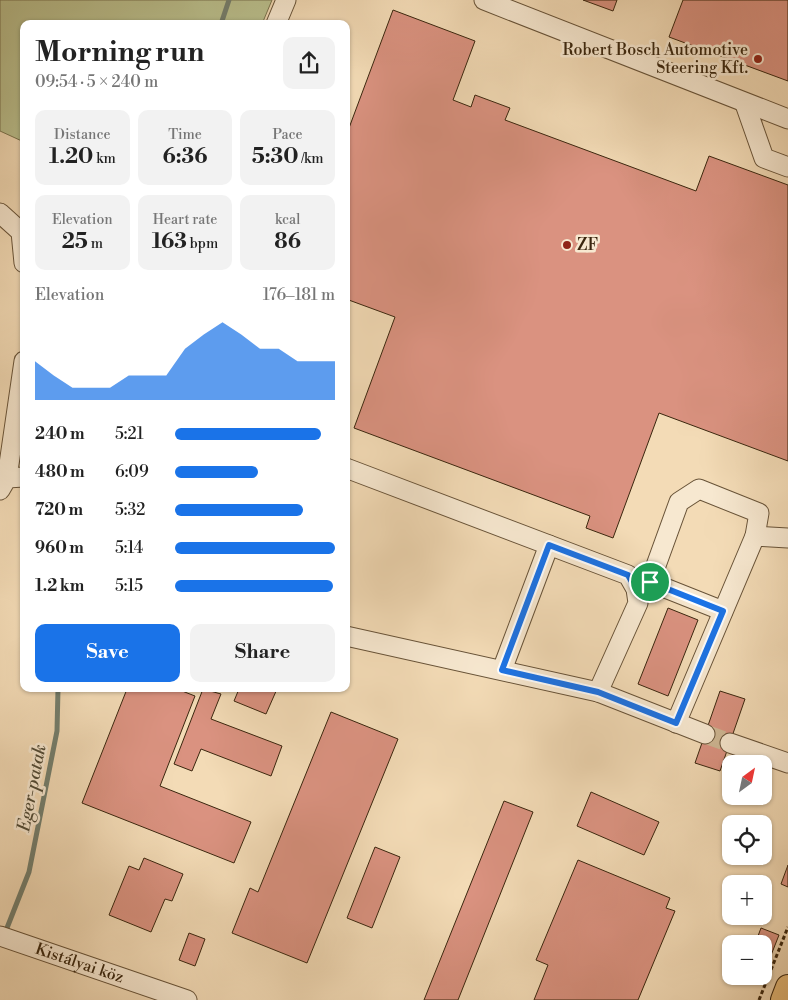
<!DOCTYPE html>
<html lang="en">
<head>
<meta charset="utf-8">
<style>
  body { margin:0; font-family:"Libre Bodoni",serif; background:#f2f2f2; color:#222; height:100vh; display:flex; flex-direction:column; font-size:19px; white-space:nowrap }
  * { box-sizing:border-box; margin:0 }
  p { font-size:16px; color:#767676 }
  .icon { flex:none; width:28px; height:28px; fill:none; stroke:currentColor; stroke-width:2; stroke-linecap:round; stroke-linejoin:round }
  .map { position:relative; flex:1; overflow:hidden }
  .side { position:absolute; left:20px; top:20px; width:330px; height:672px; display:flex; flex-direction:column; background:#fff; border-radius:10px; box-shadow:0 1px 4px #0004 }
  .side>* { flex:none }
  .needle { width:32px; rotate:33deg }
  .tools { position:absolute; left:722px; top:755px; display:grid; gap:10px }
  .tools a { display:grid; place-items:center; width:50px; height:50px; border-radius:10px; background:#fff; box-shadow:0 1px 4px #0004; font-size:25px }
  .pin { position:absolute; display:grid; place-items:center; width:42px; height:42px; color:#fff; margin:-21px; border:2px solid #fff; border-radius:50%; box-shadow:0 1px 5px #0007 }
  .round { display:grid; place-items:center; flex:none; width:52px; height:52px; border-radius:10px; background:#f2f2f2 }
  .head { display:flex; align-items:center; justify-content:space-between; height:85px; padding:0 15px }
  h1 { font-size:28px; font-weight:800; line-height:38px }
  .stats { display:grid; grid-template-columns:repeat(3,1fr); gap:8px; height:85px; padding:5px 15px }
  .stats div { display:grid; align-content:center; border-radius:10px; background:#f2f2f2; text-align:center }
  .stats b { font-size:21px; font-weight:800 }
  .stats small { font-size:14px; font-weight:400 }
  .stats p { font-size:14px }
  .chart { height:140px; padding:10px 15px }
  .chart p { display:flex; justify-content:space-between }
  .chart svg { width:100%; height:90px; margin-top:5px; fill:#1a73e8; opacity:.7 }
  .cta { display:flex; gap:10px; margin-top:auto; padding:10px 15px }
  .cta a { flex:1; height:58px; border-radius:10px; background:#1a73e8; color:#fff; font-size:20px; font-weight:800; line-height:58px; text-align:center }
  .cta a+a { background:#f2f2f2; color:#222 }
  ul { padding:0 15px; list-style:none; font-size:16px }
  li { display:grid; grid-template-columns:80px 60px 1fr; align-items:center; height:38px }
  li i { height:12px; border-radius:6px; background:#1a73e8 }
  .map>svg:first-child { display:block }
  .green { fill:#bac08e; stroke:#7a734e }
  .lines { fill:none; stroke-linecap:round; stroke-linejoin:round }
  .stream { stroke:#747f6e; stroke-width:5 }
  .building { fill:#da9280; stroke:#3a260e }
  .minor-tunnel { stroke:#ceb794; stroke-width:19; stroke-dasharray:19 9; stroke-linecap:butt }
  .minor-casing { stroke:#685338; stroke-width:21 }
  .major-casing { stroke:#3a260e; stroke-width:26 }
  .path { stroke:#3a260e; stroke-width:3; stroke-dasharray:4 2.5; stroke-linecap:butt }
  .minor { stroke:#f7e8d0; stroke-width:19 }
  .major { stroke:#eabe7b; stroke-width:24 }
  .route-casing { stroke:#fff; stroke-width:10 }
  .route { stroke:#1a73e8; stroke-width:6 }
  .poi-dot { fill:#8f2418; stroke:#f7e8d0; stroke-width:2 }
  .labels { text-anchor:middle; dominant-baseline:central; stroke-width:5; stroke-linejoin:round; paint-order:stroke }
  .poi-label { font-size:16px; fill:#3a260e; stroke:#f7e8d0; text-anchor:end }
  .street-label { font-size:16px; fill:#3a260e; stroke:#f7e8d0 }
  .water-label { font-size:18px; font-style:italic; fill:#524b36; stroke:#f7e8d0 }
</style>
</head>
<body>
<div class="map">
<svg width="788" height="1000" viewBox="0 0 788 1000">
  <rect width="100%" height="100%" fill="#f3dbb6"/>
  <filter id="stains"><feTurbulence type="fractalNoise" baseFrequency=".004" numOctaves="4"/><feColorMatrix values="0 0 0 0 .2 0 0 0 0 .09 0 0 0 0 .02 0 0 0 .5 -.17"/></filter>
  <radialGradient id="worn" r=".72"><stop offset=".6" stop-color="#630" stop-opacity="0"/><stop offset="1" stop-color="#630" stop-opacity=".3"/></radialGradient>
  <path class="green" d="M0 0H272L262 24H24V142L0 131Z"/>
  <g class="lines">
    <path class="stream" d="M221 24 229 0
      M5 933 29 872 57 731 58 689"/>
  </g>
  <path class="building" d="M583 0H617L613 11Z
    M683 0H788V81L669 37Z
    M393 10 475 41 453 100 471 107 475 95 510 108 505 120 696 191 709 156 788 185V461L659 413 613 538 586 528 590 516 354 428 395 317 346 299V136Z
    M668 608 698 620 668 696 638 684Z
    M127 689H177L195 696 160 786 251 822 234 863 82 803Z
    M203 689 221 694 211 719 282 746 271 776 201 749 192 771 174 764Z
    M239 689H277L266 714 234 701Z
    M720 691 745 699 720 771 695 763Z
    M331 712 398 739 307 963 232 933 250 888 258 892Z
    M591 792 659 822 644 855 577 826Z
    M504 801 533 812 458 1000H424Z
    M375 847 400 857 372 928 347 918Z
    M144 858 183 874 172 901 165 899 151 932 109 915 129 866 139 870Z
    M578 860 670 898 666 908 675 911 638 1000H534L548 965 536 960Z
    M788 865V887L781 884Z
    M761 928 779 935 764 973V944H755Z
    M189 933 205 939 195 966 179 960Z"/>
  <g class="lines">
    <path class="minor-tunnel" d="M705 734 730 743"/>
    <g class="minor-casing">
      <g id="minor">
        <path d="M484 0 788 119"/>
        <path d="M276 24 286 0"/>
        <path d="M745 104 764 158 788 167"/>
        <path d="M0 213 21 232 24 263"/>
        <path d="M346 468 628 575 636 589 638 603 598 692"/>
        <path d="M7 478 24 361"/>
        <path d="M0 490 7 478 24 477"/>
        <path d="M650 582 723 611"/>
        <path d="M636 589 650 582 679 502 699 489 759 513 755 536"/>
        <path d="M346 636 598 692 705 734"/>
        <path d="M502 670 549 545"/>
        <path d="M676 723 755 536 788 538"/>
        <path d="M730 743 788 763"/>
        <path id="s1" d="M0 936 187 1000"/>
      </g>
    </g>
    <g class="major-casing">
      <path id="major" d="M783 1000 788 987"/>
    </g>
    <path class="path" d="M759 1000 788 927"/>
    <use href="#minor" class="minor"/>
    <use href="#major" class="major"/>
  </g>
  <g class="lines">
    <g class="route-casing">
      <path id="route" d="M549 545 628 575 636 589 650 582 723 611 676 723 598 692 502 670Z"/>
    </g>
    <use href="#route" class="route"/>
  </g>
  <g class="poi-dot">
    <circle cx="758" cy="59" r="5"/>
    <circle cx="567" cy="245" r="5"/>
  </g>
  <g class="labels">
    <g class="poi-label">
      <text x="748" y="50">Robert Bosch Automotive<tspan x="748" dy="18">Steering Kft.</tspan></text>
      <text x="577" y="245" text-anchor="start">ZF</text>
    </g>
    <g class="street-label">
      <text stroke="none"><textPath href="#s1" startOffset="84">Kistályai köz</textPath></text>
    </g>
    <g class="water-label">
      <text transform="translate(32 788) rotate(-79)">Eger-patak</text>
    </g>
  </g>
  <rect width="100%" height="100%" filter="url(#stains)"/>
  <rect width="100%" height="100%" fill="url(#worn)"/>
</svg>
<div class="tools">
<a><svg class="needle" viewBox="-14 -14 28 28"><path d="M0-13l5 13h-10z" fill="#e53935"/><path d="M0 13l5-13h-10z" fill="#767676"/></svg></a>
<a><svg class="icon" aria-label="locate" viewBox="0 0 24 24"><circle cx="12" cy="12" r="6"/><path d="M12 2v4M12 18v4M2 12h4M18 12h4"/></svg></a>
<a>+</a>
<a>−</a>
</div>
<div class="pin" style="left:650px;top:582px;background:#1e9e55"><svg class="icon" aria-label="arrive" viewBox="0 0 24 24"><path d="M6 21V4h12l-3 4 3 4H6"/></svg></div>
<section class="side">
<div class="head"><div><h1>Morning run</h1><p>09:54 · 5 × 240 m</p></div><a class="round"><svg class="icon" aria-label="share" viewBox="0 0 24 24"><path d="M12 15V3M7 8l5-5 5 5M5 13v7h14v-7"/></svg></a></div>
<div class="stats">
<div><p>Distance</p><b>1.20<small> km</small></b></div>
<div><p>Time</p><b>6:36</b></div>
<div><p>Pace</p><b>5:30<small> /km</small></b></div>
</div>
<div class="stats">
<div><p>Elevation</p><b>25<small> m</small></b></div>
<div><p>Heart rate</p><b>163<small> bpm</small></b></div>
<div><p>kcal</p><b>86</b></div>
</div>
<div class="chart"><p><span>Elevation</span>176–181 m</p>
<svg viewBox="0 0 160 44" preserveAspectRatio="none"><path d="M0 44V25L10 32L20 38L30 38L40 38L50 32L60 32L70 32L80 19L90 12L100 6L110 12L120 19L130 19L140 25L150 25L160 25V44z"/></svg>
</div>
<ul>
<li><b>240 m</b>5:21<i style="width:91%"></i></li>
<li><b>480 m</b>6:09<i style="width:52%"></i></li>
<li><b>720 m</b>5:32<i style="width:80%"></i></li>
<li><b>960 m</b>5:14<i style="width:100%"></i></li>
<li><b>1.2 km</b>5:15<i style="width:99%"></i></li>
</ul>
<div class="cta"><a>Save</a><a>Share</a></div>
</section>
</div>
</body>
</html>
